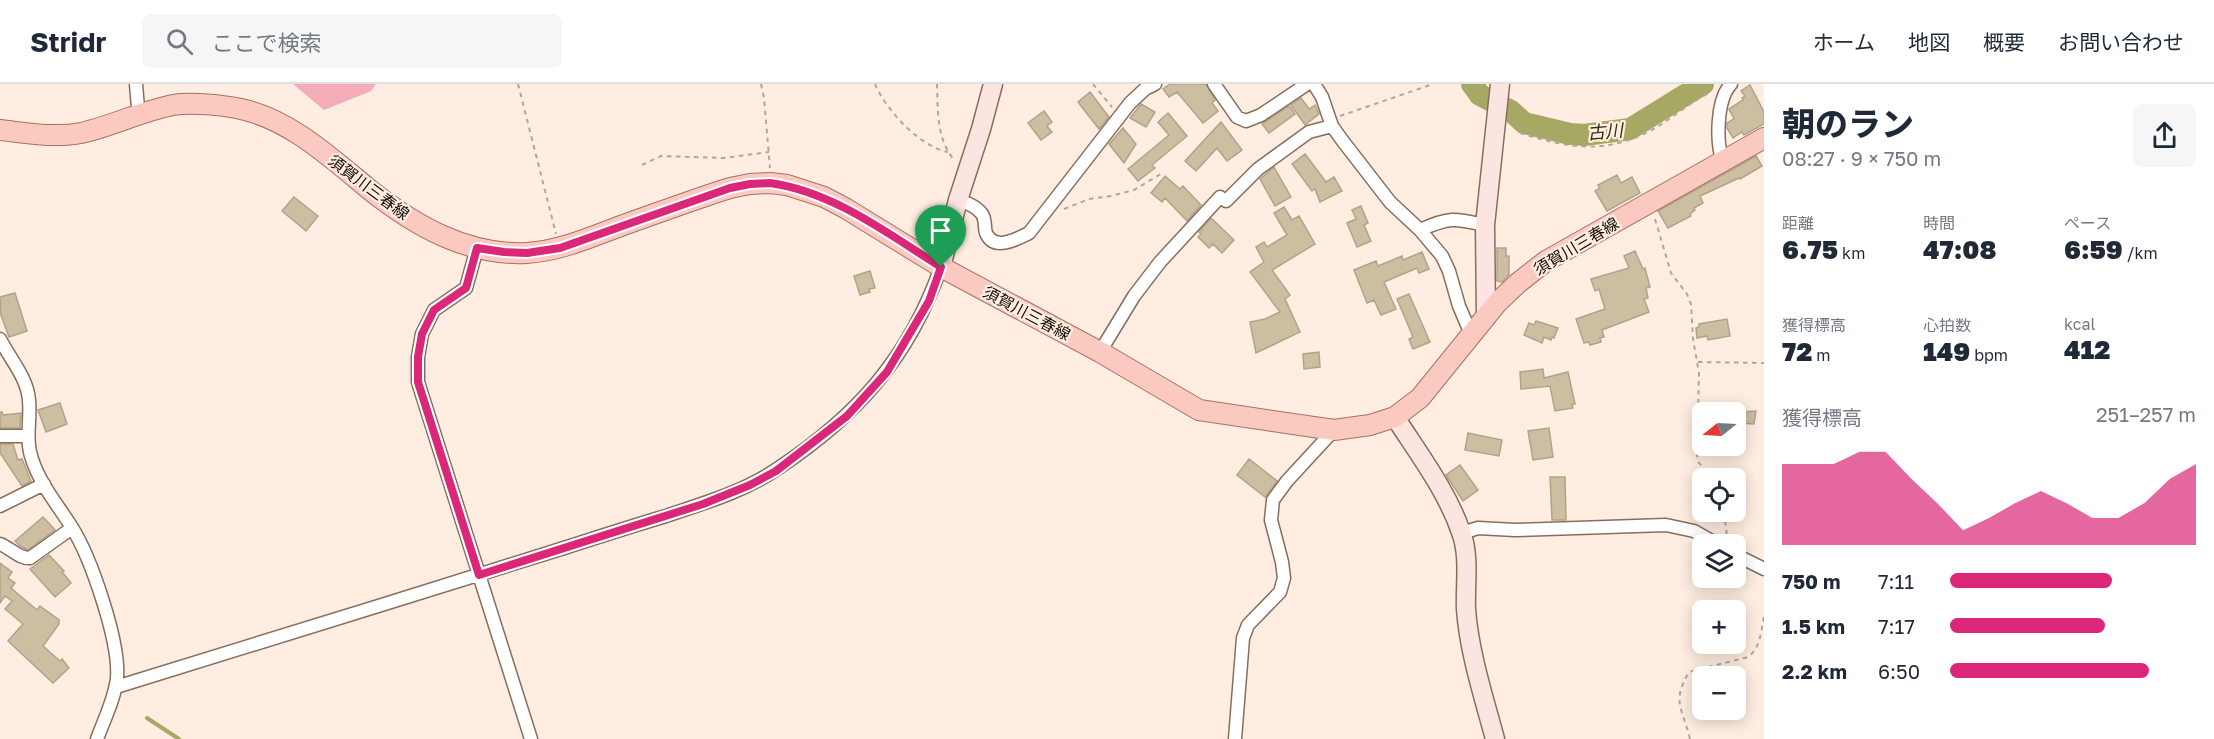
<!DOCTYPE html>
<html lang="ja">
<head>
<meta charset="utf-8">
<style>
  body { margin:0; font-family:"Golos Text","Noto Sans JP",sans-serif; background:#f6f6f7; color:#1f2937; height:100vh; display:flex; flex-direction:column; font-size:22px; white-space:nowrap }
  * { box-sizing:border-box; margin:0 }
  p { font-size:20px; color:#747a83 }
  .icon { flex:none; width:33px; height:33px; fill:none; stroke:currentColor; stroke-width:2; stroke-linecap:round; stroke-linejoin:round }
  .map { position:relative; flex:1; overflow:hidden }
  .drawer { display:flex; flex-direction:column; background:#fff; width:450px }
  .drawer>* { flex:none }
  .needle { width:39px; rotate:252deg }
  .fabs { position:absolute; left:1692px; top:318px; display:grid; gap:12px }
  .fabs a { display:grid; place-items:center; width:54px; height:54px; border-radius:9px; background:#fff; box-shadow:0 3px 15px #0003; font-size:30px }
  .pin { position:absolute; display:grid; place-items:center; width:51px; height:51px; color:#fff; margin:-62px -26px; border-radius:50% 50% 50% 0; rotate:-45deg; box-shadow:0 0 6px #0007 }
  .pin .icon { rotate:45deg }
  .round { display:grid; place-items:center; flex:none; width:63px; height:63px; border-radius:9px; background:#f6f6f7 }
  .summary { display:flex; align-items:center; justify-content:space-between; height:102px; padding:0 18px }
  h1 { font-size:33px; font-weight:800; line-height:45px }
  .stats { display:grid; grid-template-columns:repeat(3,1fr); gap:9px; height:102px; padding:6px 18px }
  .stats div { display:grid; align-content:center }
  .stats b { font-size:26px; font-weight:800 }
  .stats small { font-size:16px; font-weight:400 }
  .stats p { font-size:16px }
  .chart { height:168px; padding:12px 18px }
  .chart p { display:flex; justify-content:space-between }
  .chart svg { width:100%; height:108px; margin-top:6px; fill:#db2777; opacity:.7 }
  ul { padding:0 18px; list-style:none; font-size:20px }
  li { display:grid; grid-template-columns:96px 72px 1fr; align-items:center; height:45px }
  li i { height:15px; border-radius:8px; background:#db2777 }
  header { display:flex; align-items:center; gap:36px; box-sizing:border-box; height:84px; padding:0 30px; background:#fff; border-bottom:2px solid #e0e1e3 }
  header strong { font-size:28px }
  nav { display:flex; gap:33px; margin-inline-start:auto; font-size:21px }
  .search { width:420px; height:54px; background:#f6f6f7; display:flex; align-items:center; gap:15px; box-sizing:border-box; padding:0 21px; border-radius:9px; color:#747a83; font-size:22px }
  main { display:flex; flex:1; min-height:0 }
  .map>svg:first-child { display:block }
  .green { fill:#f4acbb }
  .lines { fill:none; stroke-linecap:round; stroke-linejoin:round }
  .stream { stroke:#a6a864; stroke-width:4 }
  .river { stroke:#a6a864; stroke-width:22 }
  .building { fill:#cdbea2; stroke:#b2a388; stroke-width:1.5 }
  .street-casing { stroke:#876e5c; stroke-width:15 }
  .secondary-casing { stroke:#876e5c; stroke-width:21 }
  .primary-casing { stroke:#a77064; stroke-width:22 }
  .path { stroke:#b4a59a; stroke-width:2; stroke-dasharray:4.5 4.5; stroke-linecap:butt }
  .street { stroke:#fff; stroke-width:12 }
  .secondary { stroke:#fce4e0; stroke-width:18 }
  .primary { stroke:#facac0; stroke-width:20 }
  .route-casing { stroke:#fff; stroke-width:12 }
  .route { stroke:#db2777; stroke-width:8 }
  .labels { text-anchor:middle; dominant-baseline:central; stroke-width:4.5; stroke-linejoin:round; paint-order:stroke }
  .street-label { font-size:16px; fill:#150c06; stroke:#feede0 }
  .water-label { font-size:18px; font-style:italic; fill:#2f3011; stroke:#feede0 }
</style>
</head>
<body>
<header>
<strong>Stridr</strong>
<div class="search"><svg class="icon" aria-label="search" viewBox="0 0 24 24"><circle cx="10" cy="10" r="6"/><path d="M15 15l6 6"/></svg>ここで検索</div>
<nav><a>ホーム</a><a>地図</a><a>概要</a><a>お問い合わせ</a></nav>
</header>
<main>
<div class="map">
<svg width="1764" height="655" viewBox="0 0 1764 655">
  <rect width="100%" height="100%" fill="#feede0"/>
  <path class="green" d="M293 0H376L371 7 324 26Z"/>
  <g class="lines">
    <path class="stream" d="M147 634 179 655"/>
    <path class="river" d="M1472 0 1480 11 1511 27 1524 39 1570 50 1584 51 1630 45 1703 0"/>
  </g>
  <path class="building" d="M1170 0H1206L1215 16 1212 19 1218 27 1203 39 1177 8 1169 13 1163 5Z
    M1750 1 1764 28V40L1744 51 1742 48 1733 54 1727 44V39L1734 35 1729 25 1743 16 1742 14 1745 12 1741 7Z
    M1090 8 1109 33 1099 45 1078 18Z
    M1301 14 1309 25 1315 21 1319 30 1305 41 1291 21Z
    M1141 20 1155 28 1146 43 1130 34Z
    M1289 22 1295 30 1269 49 1262 40Z
    M1044 27 1052 38 1047 42 1052 48 1041 56 1028 39Z
    M1168 29 1187 52 1152 81 1155 84 1138 97 1128 85 1169 51 1158 38Z
    M1221 38 1242 66 1227 77 1217 64 1196 87 1185 77Z
    M1123 44 1136 60 1124 79 1109 60Z
    M1305 70 1326 98 1334 93 1342 107 1320 118 1315 105 1312 107 1292 80Z
    M1756 72 1762 82 1740 95 1739 94 1700 112 1703 119 1694 124 1695 126 1690 130 1691 132 1668 144 1658 127Z
    M1274 83 1291 113 1275 122 1260 95Z
    M1617 91 1621 99 1632 93 1640 109 1607 127 1595 107 1600 104 1598 101Z
    M1165 92 1180 105 1183 102 1201 121 1187 137 1165 114 1162 118 1151 109Z
    M294 113 318 132 306 147 282 127Z
    M1361 122 1368 139 1364 141 1371 157 1357 163 1347 139 1356 135 1352 126Z
    M1284 123 1292 136 1299 132 1315 160 1272 186 1290 211 1285 215 1300 248 1256 269 1250 238 1265 235 1280 228 1250 188 1264 178 1256 163 1264 158 1267 163 1287 151 1274 129Z
    M1211 134 1234 156 1222 169 1213 160 1209 164 1198 153 1201 150 1199 148Z
    M1497 164H1506V172H1509V191L1502 198 1497 197Z
    M1635 167 1643 185 1645 184 1650 203 1646 204 1648 214 1644 215 1649 228 1602 246 1604 253 1600 254 1601 258 1590 261 1589 258 1584 259 1576 235 1605 225 1599 205 1595 207 1591 195 1629 184 1624 172Z
    M1422 168 1429 185 1419 189 1417 184 1384 198 1396 225 1381 231 1374 216 1367 219 1354 186 1376 177 1378 182 1402 172 1403 176Z
    M870 187 875 204 869 205 870 208 860 211 854 192Z
    M15 209 27 247 9 253 1 231 0 213Z
    M1409 210 1430 258 1413 265 1409 255 1413 253 1397 215Z
    M1727 235 1730 252 1708 256 1707 252 1697 254 1696 244 1699 243V240Z
    M1536 237 1558 244 1554 254 1552 253 1551 256 1544 253 1542 259 1524 251 1529 239 1534 241Z
    M1319 268 1320 283 1304 285 1303 270Z
    M1543 285 1544 294 1568 288 1575 320H1572L1573 324 1555 327 1550 302 1521 305 1520 288Z
    M60 319 67 340 46 348 38 326Z
    M1756 327 1754 340 1738 339 1739 328Z
    M0 328H2L3 331 21 329 20 344H0Z
    M1549 344 1553 373 1533 376 1528 347Z
    M1468 349 1502 356 1499 372 1465 366Z
    M0 360H13L18 376 22 375 31 397 22 402 0 369Z
    M1249 375 1277 397 1265 413 1237 391Z
    M1460 381 1478 406 1463 417 1446 391Z
    M1550 393H1565L1566 436H1552Z
    M43 433 55 446 28 466 20 462 15 457Z
    M49 471 64 487 62 488 71 499 55 513 30 485Z
    M0 479 12 488 8 494 15 499 11 504 37 526 40 522 59 536V540L43 562 60 577 62 575 69 584 53 599 8 557 23 540 5 525 12 517 5 512 0 519Z"/>
  <g class="lines">
    <g class="street-casing">
      <path id="street" d="M136 0 138 24 142 30
        M1214 0 1237 33 1246 37 1261 31 1307 0
        M1314 0 1322 13 1332 42 1342 56 1390 118 1420 146 1442 172 1449 187 1459 222 1471 250
        M1723 79C1716 59 1716 16 1731 0
        M958 116C967 119 976 122 982 130 986 136 984 143 986 149 994 168 1017 155 1029 149L1130 19 1145 5 1155 0
        M1226 117 1258 85 1309 48 1332 42
        M1420 146C1449 133 1454 134 1485 141
        M477 164 466 204 434 226 422 250 418 273V298L531 655
        M0 255C10 275 27 293 29 316 31 336 25 356 32 375 40 400 57 420 71 442 91 473 120 558 117 594 115 614 104 636 97 655
        M1100 268 1134 212 1160 178 1220 113
        M0 352H28
        M0 422 44 400
        M1462 449 1478 444 1515 446 1666 441 1694 447 1717 460
        M0 460C10 464 20 475 30 474L72 444
        M1736 471 1764 485
        M116 603C265 557 415 511 564 464 598 453 632 442 666 432 704 419 743 408 777 385 857 332 909 274 941 183
        M1235 655 1243 554 1248 541 1280 508 1284 494 1282 478 1271 436 1273 416 1287 397 1334 346"/>
    </g>
    <g class="secondary-casing">
      <path id="secondary" d="M941 183 958 116 981 45 993 0
        M1486 233 1485 141 1500 0
        M1395 333C1418 369 1447 407 1461 448 1470 472 1465 500 1466 525 1469 568 1484 614 1495 655"/>
    </g>
    <g class="primary-casing">
      <path id="primary" d="M0 46C27 49 55 54 81 49 112 42 142 27 173 21 191 18 223 21 241 25 291 36 331 74 370 106 415 142 468 172 527 169 559 167 589 154 618 143 655 130 692 116 730 104L750 100 770 99 787 101 824 113 845 124 941 183 1100 268 1199 326 1334 346 1370 341 1395 333 1420 314 1497 219 1518 199 1546 177 1764 54"/>
    </g>
    <path class="path" d="M518 0 556 150
      M761 0 764 14 770 84
      M875 0C886 26 920 63 948 68
      M937 0C938 27 936 55 955 77
      M1093 0 1112 23
      M1340 32 1433 0
      M1520 49C1571 65 1609 71 1657 43 1675 32 1692 17 1711 8
      M642 81 661 72 724 74 769 68
      M1064 125 1089 115 1111 112 1134 106 1164 88
      M1655 135 1671 189 1687 210 1691 220 1693 255 1699 289 1697 372 1699 379 1715 394
      M1698 278 1764 279
      M1724 428 1727 452
      M1690 655C1683 625 1671 618 1689 588L1748 573C1761 563 1761 547 1764 532"/>
    <use href="#street" class="street"/>
    <use href="#secondary" class="secondary"/>
    <use href="#primary" class="primary"/>
  </g>
  <g class="lines">
    <g class="route-casing">
      <path id="route" d="M770 99C834 108 888 150 941 183L929 217 887 288 847 332 776 387 750 401 703 420 479 491 418 298V273L422 250 434 226 466 204 477 164 504 168 527 169 560 164 730 104 750 100Z"/>
    </g>
    <use href="#route" class="route"/>
  </g>
  <g class="labels">
    <g class="street-label">
      <text transform="translate(369 103) rotate(37)">須賀川三春線</text>
      <text transform="translate(1576 162) rotate(-31)">須賀川三春線</text>
      <text transform="translate(1027 229) rotate(28)">須賀川三春線</text>
    </g>
    <g class="water-label">
      <text transform="translate(1605 47) rotate(-5)">古川</text>
    </g>
  </g>
</svg>
<div class="fabs">
<a><svg class="needle" viewBox="-14 -14 28 28"><path d="M0-13l5 13h-10z" fill="#e53935"/><path d="M0 13l5-13h-10z" fill="#747a83"/></svg></a>
<a><svg class="icon" aria-label="locate" viewBox="0 0 24 24"><circle cx="12" cy="12" r="6"/><path d="M12 2v4M12 18v4M2 12h4M18 12h4"/></svg></a>
<a><svg class="icon" aria-label="layers" viewBox="0 0 24 24"><path d="M12 4l9 5-9 5-9-5zM3 14l9 5 9-5"/></svg></a>
<a>+</a>
<a>−</a>
</div>
<div class="pin" style="left:941px;top:183px;background:#1e9e55"><svg class="icon" aria-label="arrive" viewBox="0 0 24 24"><path d="M6 21V4h12l-3 4 3 4H6"/></svg></div>
</div>
<section class="drawer">
<div class="summary"><div><h1>朝のラン</h1><p>08:27 · 9 × 750 m</p></div><a class="round"><svg class="icon" aria-label="share" viewBox="0 0 24 24"><path d="M12 15V3M7 8l5-5 5 5M5 13v7h14v-7"/></svg></a></div>
<div class="stats">
<div><p>距離</p><b>6.75<small> km</small></b></div>
<div><p>時間</p><b>47:08</b></div>
<div><p>ペース</p><b>6:59<small> /km</small></b></div>
</div>
<div class="stats">
<div><p>獲得標高</p><b>72<small> m</small></b></div>
<div><p>心拍数</p><b>149<small> bpm</small></b></div>
<div><p>kcal</p><b>412</b></div>
</div>
<div class="chart"><p><span>獲得標高</span>251–257 m</p>
<svg viewBox="0 0 160 44" preserveAspectRatio="none"><path d="M0 44V11L10 11L20 11L30 6L40 6L50 17L60 27L70 38L80 33L90 27L100 22L110 27L120 33L130 33L140 27L150 17L160 11V44z"/></svg>
</div>
<ul>
<li><b>750 m</b>7:11<i style="width:66%"></i></li>
<li><b>1.5 km</b>7:17<i style="width:63%"></i></li>
<li><b>2.2 km</b>6:50<i style="width:81%"></i></li>
</ul>
</section>
</main>
</body>
</html>
